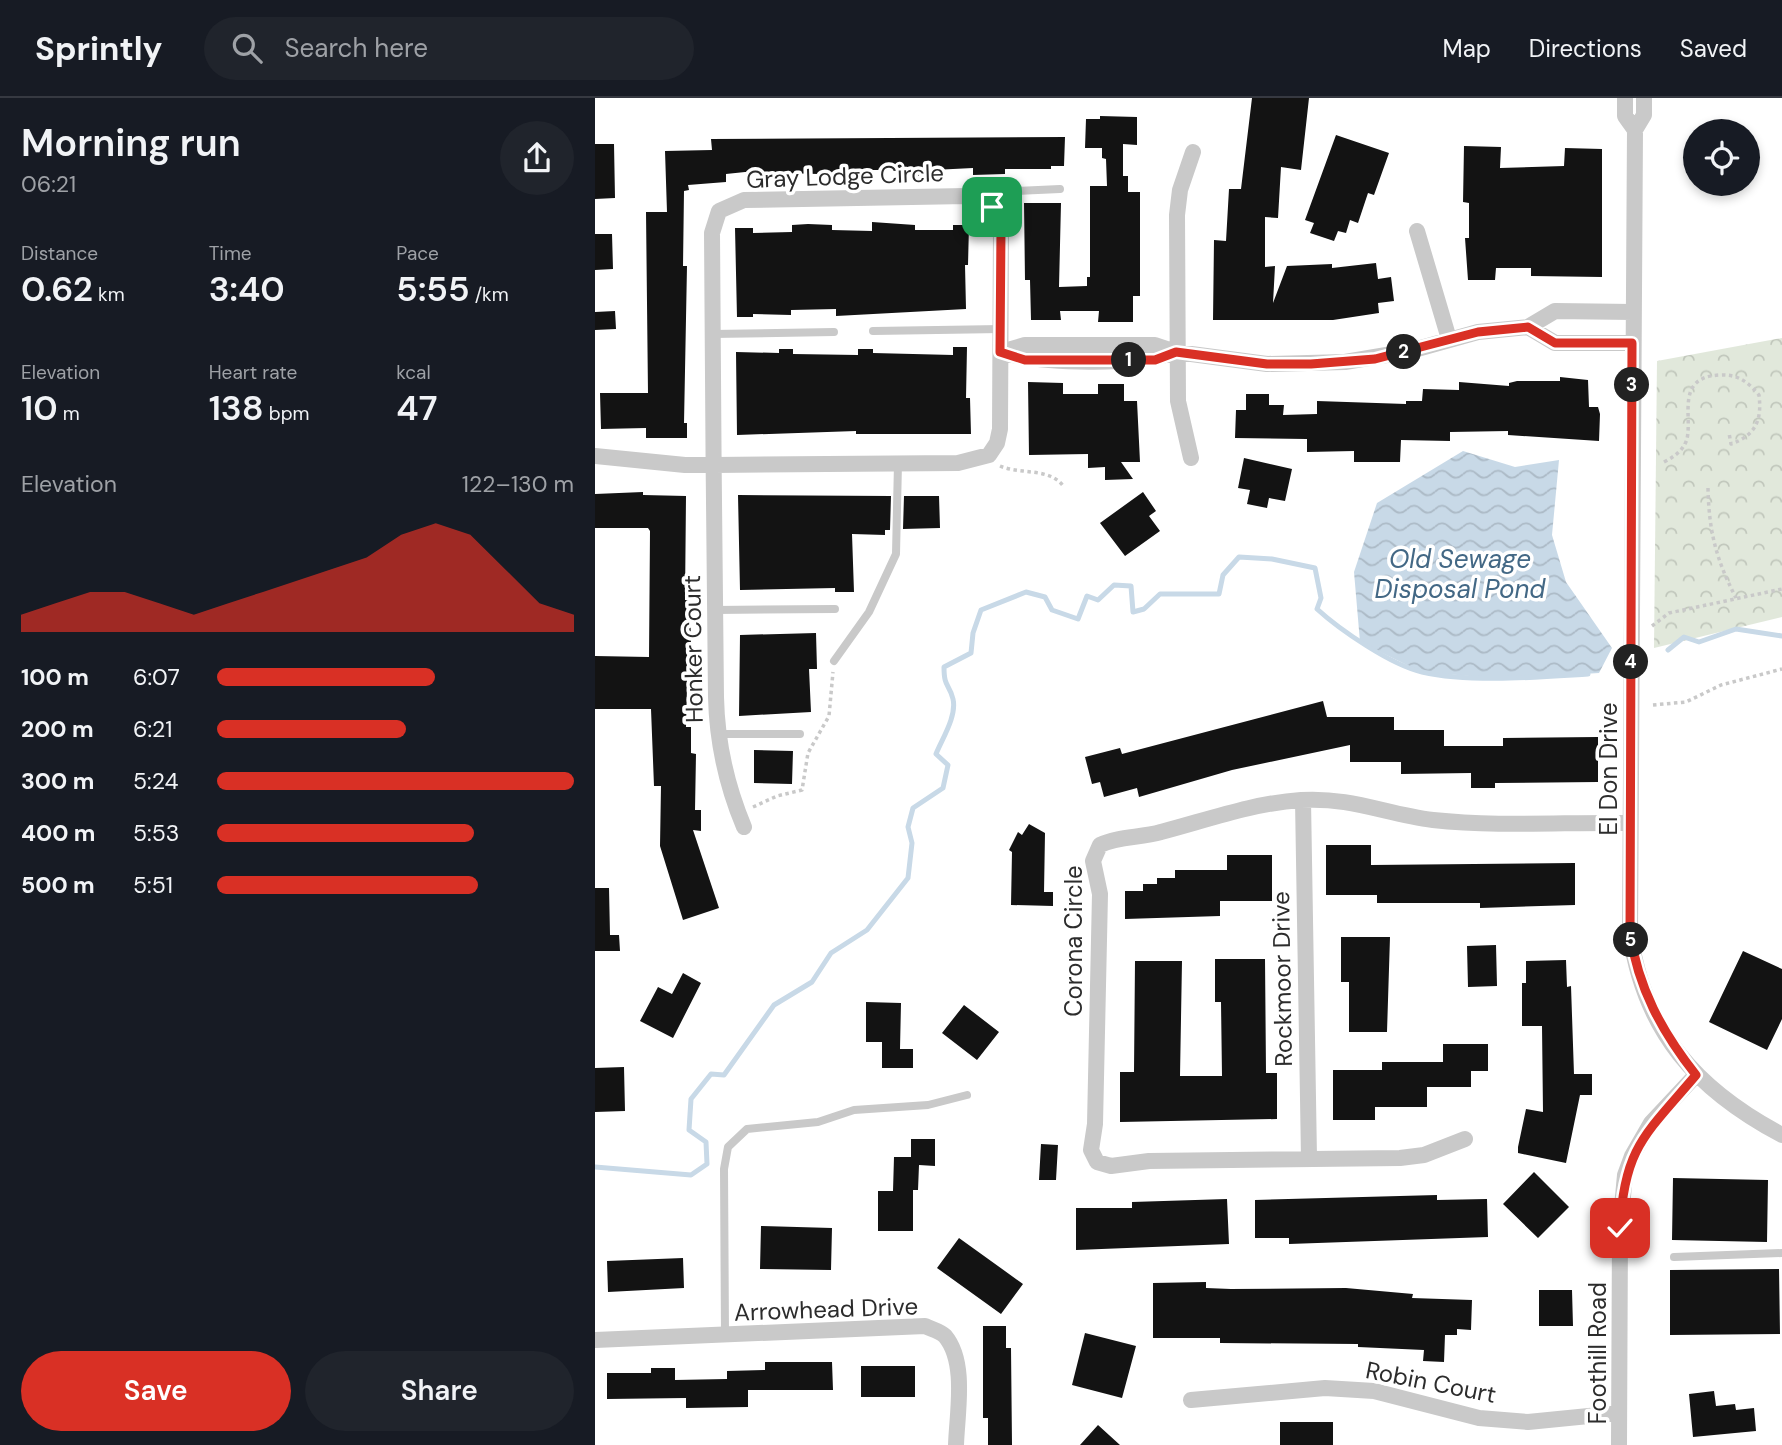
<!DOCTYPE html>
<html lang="en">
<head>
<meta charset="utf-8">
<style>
  body { margin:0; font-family:"DM Sans",sans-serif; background:#20242c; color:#f1f3f6; height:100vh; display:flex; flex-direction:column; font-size:26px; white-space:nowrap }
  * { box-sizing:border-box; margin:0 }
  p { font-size:23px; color:#9ea1a6 }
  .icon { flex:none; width:38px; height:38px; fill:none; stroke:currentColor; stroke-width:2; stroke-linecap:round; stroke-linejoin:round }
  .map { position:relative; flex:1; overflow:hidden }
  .panel { display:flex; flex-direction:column; background:#171b24; width:595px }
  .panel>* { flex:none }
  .controls { position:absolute; left:1088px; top:21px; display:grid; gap:14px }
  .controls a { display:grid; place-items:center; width:77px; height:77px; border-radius:50%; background:#171b24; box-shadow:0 4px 10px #0003; font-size:35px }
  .pin { position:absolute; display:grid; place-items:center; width:60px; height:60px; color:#fff; margin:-30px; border-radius:14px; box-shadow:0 4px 10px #0006 }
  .km { position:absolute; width:35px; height:35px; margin:-18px; border-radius:50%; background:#222; color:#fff; font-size:19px; line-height:35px; text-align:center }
  .round { display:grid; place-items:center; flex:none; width:74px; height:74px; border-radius:37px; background:#20242c }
  .head { display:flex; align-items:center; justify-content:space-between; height:119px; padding:0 21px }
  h1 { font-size:38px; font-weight:600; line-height:52px }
  .figures { display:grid; grid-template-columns:repeat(3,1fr); gap:10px; height:119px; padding:7px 21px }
  .figures div { display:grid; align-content:center }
  .figures b { font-size:35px; font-weight:600 }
  .figures small { font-size:19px; font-weight:400 }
  .figures p { font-size:19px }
  .chart { height:196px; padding:14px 21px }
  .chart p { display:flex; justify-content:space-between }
  .chart svg { width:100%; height:126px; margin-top:7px; fill:#d93025; opacity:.7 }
  .action { display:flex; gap:14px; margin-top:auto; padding:14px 21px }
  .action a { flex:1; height:80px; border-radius:42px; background:#d93025; color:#fff; font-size:28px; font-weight:600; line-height:80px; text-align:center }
  .action a+a { background:#20242c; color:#f1f3f6 }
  ul { padding:0 21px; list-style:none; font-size:23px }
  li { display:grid; grid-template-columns:112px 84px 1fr; align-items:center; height:52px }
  li i { height:18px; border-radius:9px; background:#d93025 }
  header { display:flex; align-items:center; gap:42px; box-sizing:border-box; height:98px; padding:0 35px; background:#171b24; border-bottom:2px solid #363941 }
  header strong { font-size:33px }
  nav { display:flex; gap:38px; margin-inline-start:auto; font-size:24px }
  .search { width:490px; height:63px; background:#20242c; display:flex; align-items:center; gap:18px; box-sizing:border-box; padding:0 24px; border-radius:38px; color:#9ea1a6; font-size:26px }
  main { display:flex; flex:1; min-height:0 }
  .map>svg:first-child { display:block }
  .forest { fill:url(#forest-crowns) }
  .water { fill:url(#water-waves) }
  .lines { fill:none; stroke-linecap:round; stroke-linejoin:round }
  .stream { stroke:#c8d9e7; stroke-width:5 }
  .building { fill:#131313 }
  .path { stroke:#c9c9c9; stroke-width:3.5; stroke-dasharray:3.5 3.5; stroke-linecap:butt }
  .service { stroke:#c9c9c9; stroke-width:8 }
  .minor { stroke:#c9c9c9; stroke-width:16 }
  .route-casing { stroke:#fff; stroke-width:14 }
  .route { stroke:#d93025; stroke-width:9 }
  .labels { text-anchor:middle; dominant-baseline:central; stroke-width:7; stroke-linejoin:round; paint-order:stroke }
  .street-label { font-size:24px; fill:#2c2c2c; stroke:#fff }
  .water-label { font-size:26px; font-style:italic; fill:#436885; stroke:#fff }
</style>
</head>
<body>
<header>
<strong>Sprintly</strong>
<div class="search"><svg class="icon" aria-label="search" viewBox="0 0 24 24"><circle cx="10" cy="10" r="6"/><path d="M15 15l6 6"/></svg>Search here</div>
<nav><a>Map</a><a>Directions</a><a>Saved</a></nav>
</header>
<main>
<section class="panel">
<div class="head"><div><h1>Morning run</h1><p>06:21</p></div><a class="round"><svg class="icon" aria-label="share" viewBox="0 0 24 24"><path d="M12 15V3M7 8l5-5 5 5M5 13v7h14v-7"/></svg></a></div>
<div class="figures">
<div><p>Distance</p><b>0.62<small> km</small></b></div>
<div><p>Time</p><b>3:40</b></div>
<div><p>Pace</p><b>5:55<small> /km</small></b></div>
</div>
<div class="figures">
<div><p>Elevation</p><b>10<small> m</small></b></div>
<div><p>Heart rate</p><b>138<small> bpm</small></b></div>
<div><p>kcal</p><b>47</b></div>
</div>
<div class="chart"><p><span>Elevation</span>122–130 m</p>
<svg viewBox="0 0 160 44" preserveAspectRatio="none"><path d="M0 44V38L10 34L20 30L30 30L40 34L50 38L60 34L70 30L80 26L90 22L100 18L110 10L120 6L130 10L140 22L150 34L160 38V44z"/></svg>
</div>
<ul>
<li><b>100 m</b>6:07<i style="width:61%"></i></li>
<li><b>200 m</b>6:21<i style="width:53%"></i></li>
<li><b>300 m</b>5:24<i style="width:100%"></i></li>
<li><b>400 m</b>5:53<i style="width:72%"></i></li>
<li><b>500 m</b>5:51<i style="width:73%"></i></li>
</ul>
<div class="action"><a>Save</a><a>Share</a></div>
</section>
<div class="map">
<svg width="1187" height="1347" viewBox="0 0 1187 1347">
  <defs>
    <pattern id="forest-crowns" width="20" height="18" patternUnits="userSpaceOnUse" patternTransform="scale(1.75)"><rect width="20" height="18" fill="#e1e8db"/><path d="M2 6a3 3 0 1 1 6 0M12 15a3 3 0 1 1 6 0" fill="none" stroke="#c1c7bc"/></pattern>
    <pattern id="water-waves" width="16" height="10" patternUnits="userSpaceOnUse" patternTransform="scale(1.75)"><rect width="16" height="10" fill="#c8d9e7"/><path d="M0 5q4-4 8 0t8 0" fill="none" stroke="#acbac6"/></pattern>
  </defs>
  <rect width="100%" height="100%" fill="#fff"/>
  <path class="forest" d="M1187 240V519L1059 550 1062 263Z"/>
  <path class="water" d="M868 353 920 369 964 362 957 437 971 484 1017 550 1004 575 911 581 826 574 765 544 759 474 782 405Z"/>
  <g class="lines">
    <path class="stream" d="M1073 552 1089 539 1104 544 1141 531 1187 538
      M0 1069 96 1077 112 1066 111 1044 94 1032 96 1001 116 976 129 977 179 907 217 884 236 855 272 832 313 780 317 745 313 729 318 710 348 690 353 667 341 656C347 641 362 618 358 601 354 585 349 590 349 569L376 555 378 535 386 512 431 494 450 499 457 512 483 521 492 498 503 502 519 487 536 488 538 514 549 511 565 496H624L628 477 644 459 677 461 720 470 726 500 722 511C745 532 796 567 827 574 875 585 944 579 993 576"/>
  </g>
  <path class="building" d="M657 0H714L706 72 686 69 683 120 670 119V169L680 168 678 205 692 168 737 166V170L781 165 783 181 796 179 799 203 783 205 784 215 738 222H618L619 142 631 143 634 91H646Z
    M505 18 542 19V47L528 46V78H533V94H545V198H538V224H503L504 213H465L466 222H436L435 182H430L429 105H466L464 189 492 188V179H495V88H512L511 61 507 60V50H490L491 21H505Z
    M741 37 794 55 779 97 773 95 763 125 755 122 751 135 743 133 739 143 715 135 719 125 710 122Z
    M470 39 469 68H456V71H410V76L378 77V70L338 72V77L313 78H301V72H261V77L150 74 131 76V84L93 87 94 92 89 93 88 168H92L89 325H92V340H51V330L6 331 5 295H53L51 114H72L70 53 117 52 116 41Z
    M0 46H19L20 100 0 101Z
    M869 48 906 49 905 70 969 68 970 50 1007 51V179L936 178V170H901L900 182H873L870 140H874V105L868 104Z
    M277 124 320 127V132H358V127H374L373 167H370L371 211 241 218V211L196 212V217L158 216V219H142L140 130H158V135L197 134V127L213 126 237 127V132L277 133Z
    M0 136H17L18 171 0 172Z
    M20 213 21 231 0 232V214Z
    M358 249H372L371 300H375L376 336H261V333L142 337 141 254 184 255V251H198V256L263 257V251H278V255L358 257Z
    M965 279 993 282 994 309H1003L1005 316 1004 343 913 337V333L855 334V343L806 342 805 364H759V353L712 354V341L640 340 641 312H651V296H674V307H689L688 317 722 316V303L811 306V303H827L828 291 864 292V284L914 288V285L922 283H965Z
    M433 284 468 285V296H503V286H529V303H542L545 364H526L538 381 510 382V369L493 370V356L434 357Z
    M649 360 697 371 690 403 674 400 672 410 652 406 655 392 643 390Z
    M48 394V397L91 398 90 502H95L96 547H93L91 629H96V655L101 656 100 712H106V733L98 732 124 810 88 822 65 748 66 688H59L56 611H0V558L54 559 55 433 53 430H0V396Z
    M548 394 561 413 554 418 565 433 530 458 505 425Z
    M143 397 296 398 295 432H290V437L257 436 259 494H240V490L145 492Z
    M309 398H344L345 430 308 431Z
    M221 535 222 571H214L216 614 144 618 145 537Z
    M728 603 732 619H799V632H849V648H908V640L1003 639V684L900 685V690H876V675L806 676V664H755V647L637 672 544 699 542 690 509 699 505 684 497 686 490 659 525 650 527 656Z
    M159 652 198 653 197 686 159 685Z
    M434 726 450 735 449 794H458V808L416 807 417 754 414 752 423 734 427 737Z
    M731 747H776V767L980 765V807L885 810V805H782V797H731Z
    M632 757H677V803H625V818L530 821V793H548V786H562V780H580V772H632Z
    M0 790H14L15 837H24L25 853H0Z
    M746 839H795L792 934H754V884H746Z
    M901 847 902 888 873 889 872 848Z
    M1148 853 1187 871V921L1172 952 1114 924Z
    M620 861H670L671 975H682V1021L525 1024V974H539L540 863H587L585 978H627L626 904H620Z
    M971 862 972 889 976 888 979 976H997V997H985L971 1065 923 1055V1049L931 1011 948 1014 947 928H927V885H931V863Z
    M88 875 106 885 78 940 45 923 63 889 77 896Z
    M271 904 306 905 305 951H318V970H287V944H271Z
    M369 907 404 934 382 962 347 935Z
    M848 946H893V973H876V989H832V1009H780V1022H738V972H787V964H848Z
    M29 969 30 1013 0 1014V970Z
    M316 1041H340V1068L324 1067 323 1092H318V1133H283V1093H298L299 1059H316Z
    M446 1046 463 1047 461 1082H444Z
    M939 1074 974 1109 943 1140 908 1106Z
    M1078 1080 1173 1082 1172 1144 1077 1142Z
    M842 1097V1102L892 1101 893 1139 694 1146V1140H660V1102Z
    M632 1101 634 1146 481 1152V1110H537V1104Z
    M166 1128 237 1130 236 1172 165 1171Z
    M364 1140 428 1186 406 1216 342 1170Z
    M88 1160 89 1190 13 1194 12 1163Z
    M1184 1171 1185 1236 1075 1237V1172Z
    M611 1184V1190L636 1191 751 1190 818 1196 817 1200 877 1202 876 1232 862 1231V1237H850L849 1264 828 1263 829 1252 763 1249V1246L625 1245V1240H558V1185Z
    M944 1192H977L978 1228H944Z
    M388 1228H411V1250H416L417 1347H393V1320H388Z
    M490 1235 541 1248 527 1300 477 1287Z
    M170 1264H237L238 1292H153V1309L91 1310V1300L12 1301V1275H56V1270H80V1282L132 1281V1273L170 1272Z
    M266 1268H320V1299H266Z
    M1119 1293 1121 1308 1140 1306 1141 1312 1159 1310 1161 1333 1098 1339 1094 1296Z
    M685 1324H738V1347H685Z
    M503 1327 525 1347H485Z"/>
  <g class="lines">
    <path class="path" d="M1069 364C1078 359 1085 355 1090 346 1101 325 1076 278 1126 277 1143 276 1154 285 1164 297 1167 322 1161 337 1136 346L1134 335
      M405 368C426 377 455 369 469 389
      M1113 390C1114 434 1121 461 1141 500
      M1057 528 1074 515 1187 491
      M1058 607 1091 604 1126 587 1187 571
      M158 709 182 698 207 692 213 655 234 618 238 574"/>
    <path class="service" d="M397 109 420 93 465 91
      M278 233 406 231
      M117 236 239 234
      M120 512 240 511
      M239 563 274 514 301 456 303 365
      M122 636H205
      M1079 1159 1187 1155
      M130 1236 129 1071 133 1049 152 1031 223 1024 259 1012 333 1007 372 997"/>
    <path class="minor" d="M1030 0V18L1040 32
      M1049 0V17L1040 32 1035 835C1049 934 1102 992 1187 1037
      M822 133 854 241
      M933 229 960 245H1037
      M406 254 430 247H560L581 254 672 266 750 264 815 253 883 234 933 229 960 213 1038 214
      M406 254C446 266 541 268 581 254
      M0 358 90 367H119L363 365 394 357 402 345 405 331 406 131C401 110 392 102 371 98L149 102 124 113 117 135C118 290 119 444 121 599 122 646 131 686 149 729
      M596 360 583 303 582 117 585 92 598 54
      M708 702 714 1060
      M870 1041 829 1057 805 1060 554 1063 516 1068 502 1064 496 1052 500 1026 505 796 498 763 505 747C523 738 546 740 566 734 612 722 659 705 706 702 757 699 790 716 838 722 903 729 970 724 1035 725
      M0 1242 330 1228C336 1231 345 1233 350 1238 372 1264 362 1315 361 1347
      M596 1302 730 1290 779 1293 884 1320 933 1324 1024 1315
      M1024 1347 1025 1130 1030 1077 1037 1058 1056 1025 1101 977"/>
  </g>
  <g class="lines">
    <g class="route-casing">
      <path id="route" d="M397 109 406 131 405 254 430 262H560L581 254 672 266H716L780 261 883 234 933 229 960 245H1037L1035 835C1043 890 1067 934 1101 977 1051 1036 1029 1049 1025 1130"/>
    </g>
    <use href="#route" class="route"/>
  </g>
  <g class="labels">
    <g class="street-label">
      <text transform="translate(250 78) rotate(-2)">Gray Lodge Circle</text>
      <text transform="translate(98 551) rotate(-91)">Honker Court</text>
      <text transform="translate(1013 671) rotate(-90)">El Don Drive</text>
      <text transform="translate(478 843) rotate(-90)">Corona Circle</text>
      <text transform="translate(687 881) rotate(-91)">Rockmoor Drive</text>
      <text transform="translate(231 1211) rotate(-2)">Arrowhead Drive</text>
      <text transform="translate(1002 1255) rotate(-90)">Foothill Road</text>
      <text transform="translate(836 1284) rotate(11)">Robin Court</text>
    </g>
    <g class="water-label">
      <text x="865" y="461">Old Sewage<tspan x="865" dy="30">Disposal Pond</tspan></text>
    </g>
  </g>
</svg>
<div class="controls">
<a><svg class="icon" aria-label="locate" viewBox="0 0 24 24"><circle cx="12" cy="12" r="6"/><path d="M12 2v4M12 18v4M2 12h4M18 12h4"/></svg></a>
</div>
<div class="pin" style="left:397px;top:109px;background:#1e9e55"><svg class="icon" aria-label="arrive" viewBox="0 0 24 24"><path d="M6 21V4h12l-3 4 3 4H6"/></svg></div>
<div class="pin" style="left:1025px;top:1130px;background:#d93025"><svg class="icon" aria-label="check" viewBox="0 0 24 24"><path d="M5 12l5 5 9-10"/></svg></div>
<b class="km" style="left:534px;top:262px">1</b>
<b class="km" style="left:809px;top:254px">2</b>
<b class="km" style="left:1037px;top:287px">3</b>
<b class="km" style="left:1036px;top:564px">4</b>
<b class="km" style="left:1036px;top:842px">5</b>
</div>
</main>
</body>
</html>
